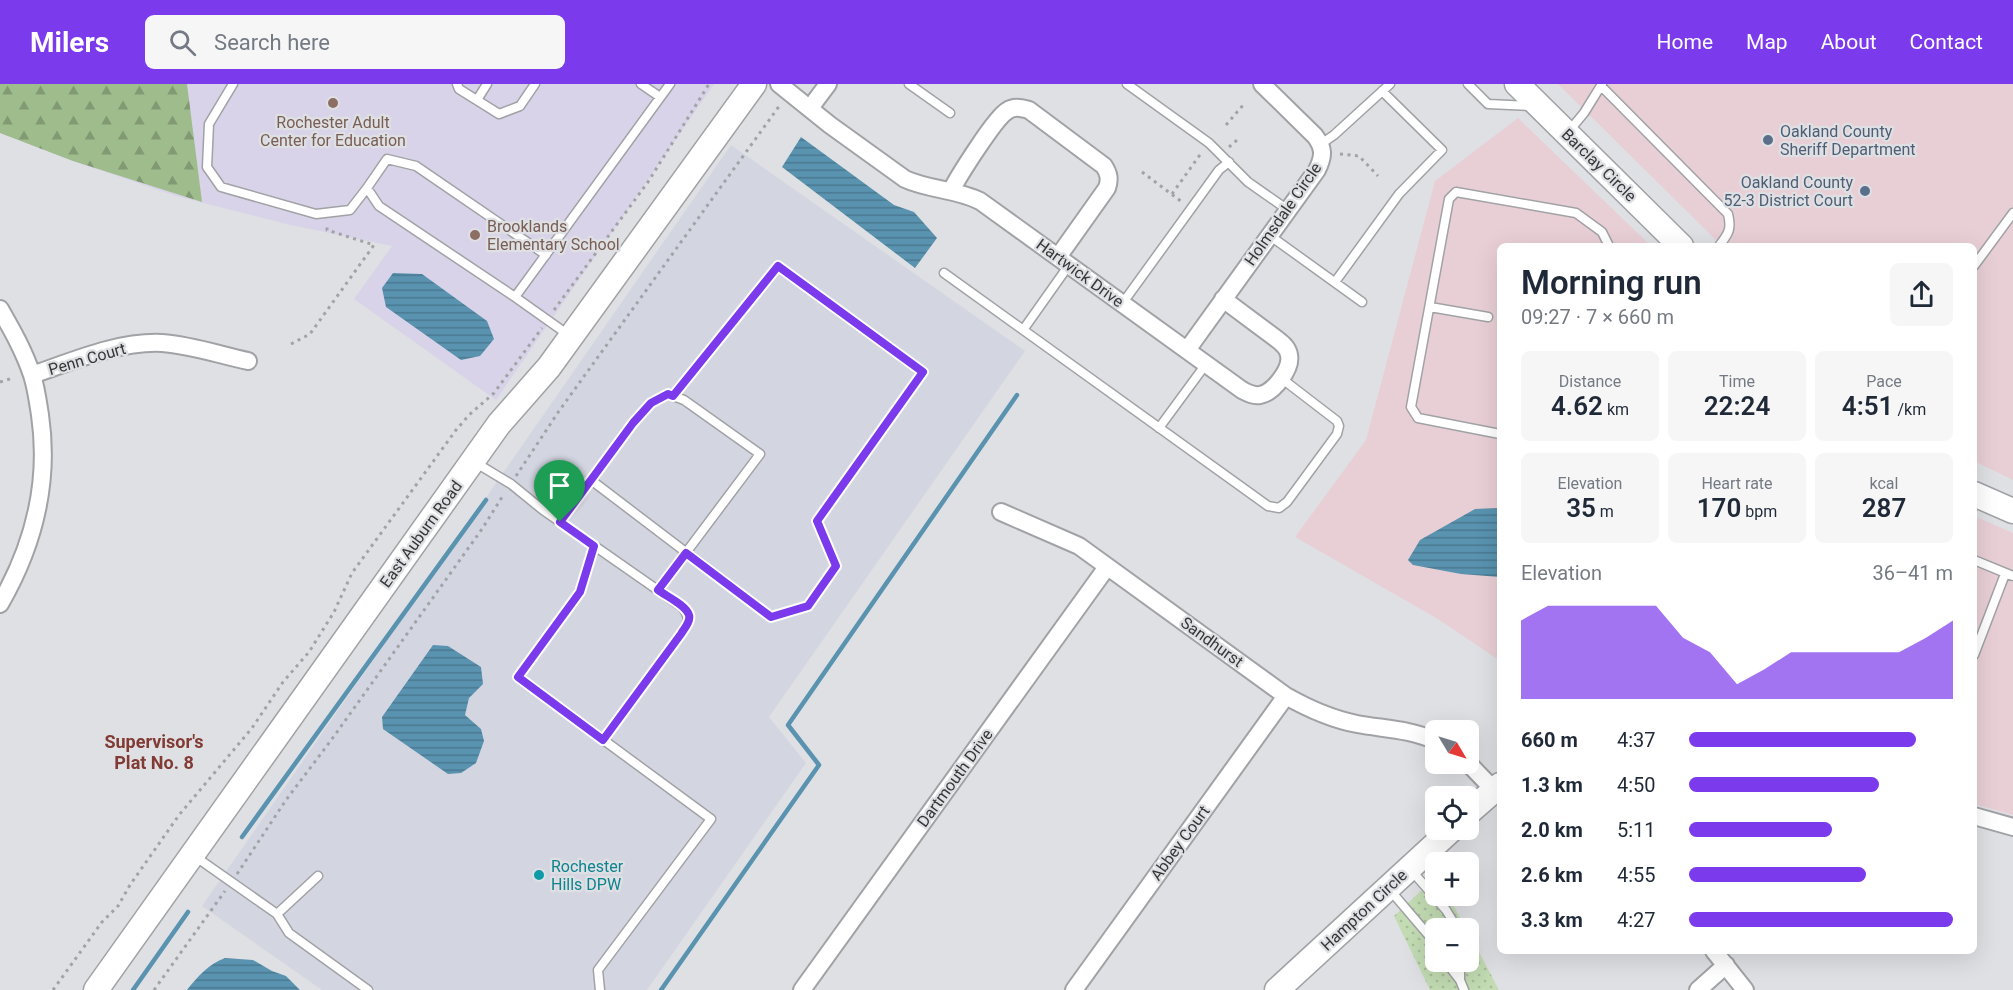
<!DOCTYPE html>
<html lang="en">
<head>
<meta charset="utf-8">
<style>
  body { margin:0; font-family:Roboto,sans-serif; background:#f6f6f7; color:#1f2937; height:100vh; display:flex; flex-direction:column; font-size:22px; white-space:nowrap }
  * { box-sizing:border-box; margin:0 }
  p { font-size:20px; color:#747a83 }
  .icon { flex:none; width:33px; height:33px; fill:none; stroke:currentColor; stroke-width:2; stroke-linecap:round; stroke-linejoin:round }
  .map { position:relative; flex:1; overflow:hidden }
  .details { position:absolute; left:1497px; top:159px; width:480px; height:711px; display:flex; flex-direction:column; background:#fff; border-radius:9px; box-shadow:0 6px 24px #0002 }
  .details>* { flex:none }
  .needle { width:39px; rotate:128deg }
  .buttons { position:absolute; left:1425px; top:636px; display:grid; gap:12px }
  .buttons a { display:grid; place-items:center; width:54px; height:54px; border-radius:9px; background:#fff; box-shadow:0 6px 24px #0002; font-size:30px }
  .pin { position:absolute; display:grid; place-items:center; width:51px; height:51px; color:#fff; margin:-62px -26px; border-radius:50% 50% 50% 0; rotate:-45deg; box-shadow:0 0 6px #0007 }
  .pin .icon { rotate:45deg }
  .round { display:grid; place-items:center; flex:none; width:63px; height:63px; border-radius:9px; background:#f6f6f7 }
  .head { display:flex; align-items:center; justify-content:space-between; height:102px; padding:0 24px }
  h1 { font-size:33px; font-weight:600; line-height:45px }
  .stats { display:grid; grid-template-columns:repeat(3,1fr); gap:9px; height:102px; padding:6px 24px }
  .stats div { display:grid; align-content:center; border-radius:9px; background:#f6f6f7; text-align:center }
  .stats b { font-size:26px; font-weight:600 }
  .stats small { font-size:16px; font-weight:400 }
  .stats p { font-size:16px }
  .chart { height:168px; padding:12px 24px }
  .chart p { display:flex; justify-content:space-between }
  .chart svg { width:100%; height:108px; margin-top:6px; fill:#7c3aed; opacity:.7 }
  ul { padding:0 24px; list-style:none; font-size:20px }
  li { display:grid; grid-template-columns:96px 72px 1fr; align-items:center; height:45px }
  li i { height:15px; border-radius:8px; background:#7c3aed }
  header { display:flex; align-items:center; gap:36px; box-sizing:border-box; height:84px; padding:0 30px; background:#7c3aed; color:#fff }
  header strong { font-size:28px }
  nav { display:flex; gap:33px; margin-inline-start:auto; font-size:21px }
  .search { width:420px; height:54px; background:#f6f6f7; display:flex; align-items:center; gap:15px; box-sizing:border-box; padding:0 21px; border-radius:9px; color:#747a83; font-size:22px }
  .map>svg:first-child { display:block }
  .commercial { fill:#e8cfd5 }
  .built { fill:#d3d6e1 }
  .education { fill:#d8d3e8 }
  .grass { fill:url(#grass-dots) }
  .forest { fill:url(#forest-firs) }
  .water { fill:url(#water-rules) }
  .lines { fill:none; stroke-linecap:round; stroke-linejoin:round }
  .stream { stroke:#5993b0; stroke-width:4.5 }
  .lane-casing { stroke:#a1a2a6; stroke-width:11 }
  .street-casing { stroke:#a1a2a6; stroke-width:20 }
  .secondary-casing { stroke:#a1a2a6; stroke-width:27 }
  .path { stroke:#a2a3a6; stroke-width:3; stroke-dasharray:3 4.5; stroke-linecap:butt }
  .lane { stroke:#fff; stroke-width:8 }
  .street { stroke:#fff; stroke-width:16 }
  .secondary { stroke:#fff; stroke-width:24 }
  .route-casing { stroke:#fff; stroke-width:12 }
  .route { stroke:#7c3aed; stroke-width:8 }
  .education-dot { fill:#8d6e63; stroke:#dfe0e4; stroke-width:2 }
  .service-dot { fill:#5c6f8a; stroke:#dfe0e4; stroke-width:2 }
  .culture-dot { fill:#0f9aa8; stroke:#dfe0e4; stroke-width:2 }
  .labels { text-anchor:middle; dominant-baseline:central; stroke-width:4.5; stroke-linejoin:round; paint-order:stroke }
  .education-label { font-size:16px; fill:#785e54; stroke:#dfe0e4 }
  .service-label { font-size:16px; fill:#4e5e75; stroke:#dfe0e4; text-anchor:start }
  .street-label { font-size:16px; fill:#363738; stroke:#dfe0e4 }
  .culture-label { font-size:16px; fill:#0d838f; stroke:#dfe0e4; text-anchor:start }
  .neighbourhood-label { font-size:18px; font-weight:bold; fill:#823b34; stroke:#dfe0e4 }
</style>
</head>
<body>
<header>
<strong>Milers</strong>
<div class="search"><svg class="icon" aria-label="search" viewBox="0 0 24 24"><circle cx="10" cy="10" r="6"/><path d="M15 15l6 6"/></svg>Search here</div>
<nav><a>Home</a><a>Map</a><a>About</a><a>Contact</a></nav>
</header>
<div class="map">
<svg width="2013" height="906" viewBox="0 0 2013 906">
  <defs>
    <pattern id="grass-dots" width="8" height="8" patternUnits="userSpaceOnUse" patternTransform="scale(1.5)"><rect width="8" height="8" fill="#c3dcb3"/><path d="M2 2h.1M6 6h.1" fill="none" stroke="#a8bd9b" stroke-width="1.8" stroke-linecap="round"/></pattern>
    <pattern id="forest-firs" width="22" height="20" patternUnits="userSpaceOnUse" patternTransform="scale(1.5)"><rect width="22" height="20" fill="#9ebc8c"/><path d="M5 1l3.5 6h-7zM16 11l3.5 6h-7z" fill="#829a73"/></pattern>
    <pattern id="water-rules" width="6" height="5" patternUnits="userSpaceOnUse" patternTransform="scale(1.5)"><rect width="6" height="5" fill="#5993b0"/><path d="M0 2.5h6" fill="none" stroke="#4a7990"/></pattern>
  </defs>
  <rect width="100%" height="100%" fill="#dfe0e4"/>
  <path class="commercial" d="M1558 0H2013V396L1974 377V162H1722Z
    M1518 34 1651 162H1500V577L1438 535 1295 453 1366 356 1435 97Z
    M1974 432 2013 449V731L1974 720Z"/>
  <path class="built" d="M731 61 1025 267 769 633 806 679 647 906H322L202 822Z"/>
  <path class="education" d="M0 0H714L496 316 354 215 392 162 286 140 176 112 73 77 0 49Z"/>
  <path class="grass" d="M1435 794 1436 812H1448L1466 844H1436V878H1468L1469 849 1499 906H1430L1394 832Z"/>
  <path class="forest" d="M0 0H187L202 118 73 77 0 49Z"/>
  <path class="water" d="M801 53 894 121 914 128 937 154 915 184 782 83Z
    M393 189 422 190 487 237 494 255 480 272 461 276 386 223 382 204Z
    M1500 424V493L1461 490 1413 481 1408 476 1420 456 1475 425Z
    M433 561 448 562 481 583 483 600 469 614 465 631 481 645 484 657 476 679 461 689 448 690 383 645 382 633Z
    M225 874 253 876 272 887 286 892 300 906H187C198 892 209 880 225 874Z"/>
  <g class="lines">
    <path class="stream" d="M242 753 486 416
      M133 906 188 828
      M661 906 819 681 788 641 1017 311"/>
    <g class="lane-casing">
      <path id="lane" d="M233 0 209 40 207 83 221 103 316 130 350 126 367 104
        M457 0 459 5 499 30 520 22 535 0
        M641 0 660 13
        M909 0 950 29
        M1127 0 1209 59 1248 98 1288 126
        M1468 0 1488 20 1531 22
        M1601 2 1728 130C1732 146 1728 150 1719 162
        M477 16 487 0
        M1569 47 1584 29 1602 0
        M1321 60 1334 51 1390 0
        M1269 151 1362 218
        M1974 182 2013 129
        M944 189 1268 422 1279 424 1287 418 1337 350 1339 342 1337 337 1281 294
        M1335 198 1399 110 1442 66 1382 7
        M515 213 379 122 367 104 387 75 416 82 546 171
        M1122 220 1219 86 1229 78
        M1430 223 1488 233
        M1023 246 1069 181
        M570 252 515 213 670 0
        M1159 344 1206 280
        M1500 350 1418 334 1411 323 1449 115 1456 108 1576 129 1602 148 1609 162
        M476 379 511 400 543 426 682 523C691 534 688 538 681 550L603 656
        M591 396 771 533 808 522 836 482 817 437 923 288 778 182 673 312
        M560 438 633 339 651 319 668 310 684 316 760 370 658 506
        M594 462 580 508 518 593 711 735 598 886 600 906
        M1974 476 2013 492
        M1974 571 2005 490
        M193 771 277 830 289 849 368 906
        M1411 786 1446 826 1457 844
        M1390 806 1436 860
        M277 830 318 792
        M1446 878 1460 896 1464 906
        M1460 896V878"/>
    </g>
    <g class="street-casing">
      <path id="street" d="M779 0 830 41 905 95C929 106 956 105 980 117L1242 306C1248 309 1253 312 1260 311 1273 309 1292 285 1289 271 1288 264 1283 260 1278 256L1223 215
        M810 24 828 0
        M951 107C958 93 995 34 1007 27 1014 22 1021 24 1029 26L1104 82C1109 90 1110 95 1107 104L1058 173
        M0 225C12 246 24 267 32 291 36 303 38 318 40 331 50 399 34 461 0 520
        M1187 266 1317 86C1324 72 1324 64 1315 52L1262 0
        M32 291C73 277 118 257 162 259 191 261 220 271 248 277
        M1001 428 1079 462 1286 612C1309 625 1331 635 1357 640 1384 645 1410 645 1436 657
        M1468 679 1494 706
        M1974 732 2013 743
        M1714 867 1745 906
        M802 906 1107 483
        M1074 906 1286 612
        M1698 906 1726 881"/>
    </g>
    <g class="secondary-casing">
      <path id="secondary" d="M1517 0 1681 162
        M1974 410 2013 427
        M1468 729 1500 701
        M96 906 499 340 549 283 754 0
        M1277 906 1451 746"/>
    </g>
    <path class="path" d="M1226 41 1244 20
      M1229 63 1237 56
      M1340 70 1359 72 1378 92
      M1142 88 1182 118
      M1172 110 1202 68
      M554 226 648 98 709 0
      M291 260 310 250 374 161 327 146V139
      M0 298 13 294
      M516 392 559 327 780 21
      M237 790 286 716 332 655 482 445 504 410
      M53 906 102 838 118 822 130 801 179 731 252 644 283 598 309 568 334 528 352 489 456 346 469 331 494 309 542 244
      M154 906 225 807"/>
    <use href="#lane" class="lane"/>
    <use href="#street" class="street"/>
    <use href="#secondary" class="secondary"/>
  </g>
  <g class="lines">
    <g class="route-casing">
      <path id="route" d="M778 182 923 288 817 437 836 482 808 522 771 533 686 469 658 506C666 512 686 521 689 531 691 537 684 545 681 550L603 656 518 593 580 508 594 462 560 438 633 339 651 319 668 310 673 312Z"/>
    </g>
    <use href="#route" class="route"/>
  </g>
  <g class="education-dot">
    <circle cx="333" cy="19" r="6"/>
    <circle cx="475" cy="151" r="6"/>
  </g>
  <g class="service-dot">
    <circle cx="1768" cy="56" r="6"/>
    <circle cx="1865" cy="107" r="6"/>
  </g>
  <circle class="culture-dot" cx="539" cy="791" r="6"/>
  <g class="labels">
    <g class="education-label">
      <text x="333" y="38">Rochester Adult<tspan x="333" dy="18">Center for Education</tspan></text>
      <text x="487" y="142" text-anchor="start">Brooklands<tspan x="487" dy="18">Elementary School</tspan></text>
    </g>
    <g class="service-label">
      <text x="1780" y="47">Oakland County<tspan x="1780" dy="18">Sheriff Department</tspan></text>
      <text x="1853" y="98" text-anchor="end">Oakland County<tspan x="1853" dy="18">52-3 District Court</tspan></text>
    </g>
    <g class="street-label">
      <text transform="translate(1599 81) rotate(44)">Barclay Circle</text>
      <text transform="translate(1283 130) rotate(-55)">Holmsdale Circle</text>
      <text transform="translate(1080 189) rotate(36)">Hartwick Drive</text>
      <text transform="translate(87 275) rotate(-16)">Penn Court</text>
      <text transform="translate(421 450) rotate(-54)">East Auburn Road</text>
      <text transform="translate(1212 558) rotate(36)">Sandhurst</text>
      <text transform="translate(955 694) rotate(-54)">Dartmouth Drive</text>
      <text transform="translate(1180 759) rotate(-54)">Abbey Court</text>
      <text transform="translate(1364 826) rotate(-43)">Hampton Circle</text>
    </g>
    <g class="culture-label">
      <text x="551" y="782">Rochester<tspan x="551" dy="18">Hills DPW</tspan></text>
    </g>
    <g class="neighbourhood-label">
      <text x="154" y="657">Supervisor's<tspan x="154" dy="21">Plat No. 8</tspan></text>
    </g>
  </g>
</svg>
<div class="buttons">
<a><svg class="needle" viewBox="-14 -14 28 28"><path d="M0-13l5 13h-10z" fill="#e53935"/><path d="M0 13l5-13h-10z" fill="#747a83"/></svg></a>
<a><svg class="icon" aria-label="locate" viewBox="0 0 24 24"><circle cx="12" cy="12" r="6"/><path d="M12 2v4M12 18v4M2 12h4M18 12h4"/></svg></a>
<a>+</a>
<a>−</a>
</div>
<div class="pin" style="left:560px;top:438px;background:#1e9e55"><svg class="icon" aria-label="arrive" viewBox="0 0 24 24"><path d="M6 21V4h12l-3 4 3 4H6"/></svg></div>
<section class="details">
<div class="head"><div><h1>Morning run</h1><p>09:27 · 7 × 660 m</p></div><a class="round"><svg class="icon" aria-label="share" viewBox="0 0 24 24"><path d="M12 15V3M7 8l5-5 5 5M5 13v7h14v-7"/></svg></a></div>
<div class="stats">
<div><p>Distance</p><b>4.62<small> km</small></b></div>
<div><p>Time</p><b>22:24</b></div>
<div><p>Pace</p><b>4:51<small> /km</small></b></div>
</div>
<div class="stats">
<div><p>Elevation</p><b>35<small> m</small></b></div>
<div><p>Heart rate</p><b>170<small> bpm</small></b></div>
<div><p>kcal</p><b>287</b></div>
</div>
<div class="chart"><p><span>Elevation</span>36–41 m</p>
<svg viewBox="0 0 160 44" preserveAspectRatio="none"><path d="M0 44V12L10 6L20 6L30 6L40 6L50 6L60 19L70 25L80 38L90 32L100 25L110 25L120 25L130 25L140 25L150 19L160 12V44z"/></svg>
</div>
<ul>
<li><b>660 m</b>4:37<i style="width:86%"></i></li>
<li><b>1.3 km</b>4:50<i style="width:72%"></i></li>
<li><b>2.0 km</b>5:11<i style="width:54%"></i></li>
<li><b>2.6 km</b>4:55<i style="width:67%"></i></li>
<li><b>3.3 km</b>4:27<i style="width:100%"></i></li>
</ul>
</section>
</div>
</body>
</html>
